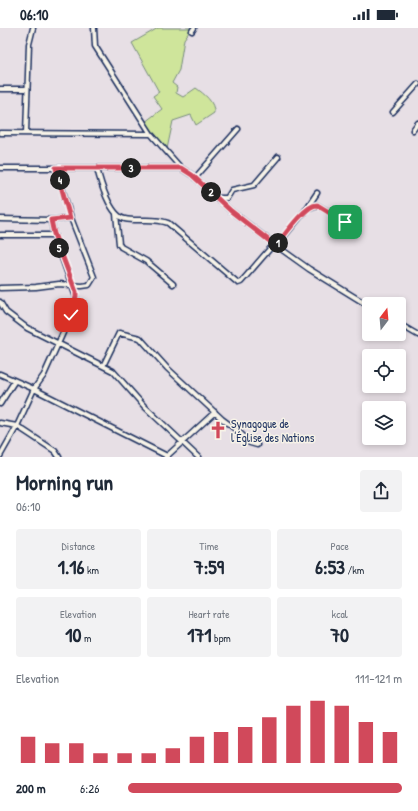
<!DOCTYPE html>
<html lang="en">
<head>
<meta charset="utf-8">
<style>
  body { margin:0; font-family:"Patrick Hand",sans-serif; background:#f2f2f3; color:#1f2937; height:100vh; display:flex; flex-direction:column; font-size:15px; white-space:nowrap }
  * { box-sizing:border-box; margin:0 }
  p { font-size:13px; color:#747a83 }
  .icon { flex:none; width:22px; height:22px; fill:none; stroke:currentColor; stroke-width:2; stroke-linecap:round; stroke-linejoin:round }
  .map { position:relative; height:429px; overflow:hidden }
  .side { display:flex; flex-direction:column; background:#fff; flex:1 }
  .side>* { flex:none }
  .needle { width:26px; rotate:16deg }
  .fabs { position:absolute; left:362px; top:269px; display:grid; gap:8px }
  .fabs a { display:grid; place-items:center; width:44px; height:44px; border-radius:4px; background:#fff; box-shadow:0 2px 6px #0003; font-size:20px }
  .pin { position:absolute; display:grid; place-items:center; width:34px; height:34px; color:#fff; margin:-17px; border-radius:8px; box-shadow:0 2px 6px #0006 }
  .km { position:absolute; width:20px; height:20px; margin:-10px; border-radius:50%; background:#222; color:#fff; font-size:11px; line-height:20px; text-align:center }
  .round { display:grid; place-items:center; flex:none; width:42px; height:42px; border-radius:4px; background:#f2f2f3 }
  .head { display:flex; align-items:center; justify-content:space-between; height:68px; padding:0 16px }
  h1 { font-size:22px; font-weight:800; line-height:30px }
  .figures { display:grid; grid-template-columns:repeat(3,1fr); gap:6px; height:68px; padding:4px 16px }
  .figures div { display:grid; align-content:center; border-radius:4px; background:#f2f2f3; text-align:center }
  .figures b { font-size:20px; font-weight:800 }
  .figures small { font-size:11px; font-weight:400 }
  .figures p { font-size:11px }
  .chart { height:112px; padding:8px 16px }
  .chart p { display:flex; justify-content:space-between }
  .chart svg { width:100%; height:72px; margin-top:4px; stroke:#d1495b; stroke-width:6 }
  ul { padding:0 16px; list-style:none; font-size:13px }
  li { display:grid; grid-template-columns:64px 48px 1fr; align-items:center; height:30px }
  li i { height:10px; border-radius:5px; background:#d1495b }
  .status { display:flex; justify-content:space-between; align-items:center; height:28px; padding:0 20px; background:#fff; direction:ltr }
  .status svg { height:11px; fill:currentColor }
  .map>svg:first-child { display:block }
  .green { fill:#cfe59b; stroke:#758a7c }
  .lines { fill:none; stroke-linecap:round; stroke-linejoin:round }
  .minor-casing { stroke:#1b2f5e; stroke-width:7 }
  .minor { stroke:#f7f3e8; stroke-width:4 }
  .route-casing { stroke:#fff; stroke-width:8 }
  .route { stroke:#d1495b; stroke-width:5 }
  .labels { text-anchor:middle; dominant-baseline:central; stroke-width:3; stroke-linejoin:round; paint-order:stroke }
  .poi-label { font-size:12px; fill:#1b2f5e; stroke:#f7f3e8; text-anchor:start }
</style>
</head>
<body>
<div class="status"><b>06:10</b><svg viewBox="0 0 49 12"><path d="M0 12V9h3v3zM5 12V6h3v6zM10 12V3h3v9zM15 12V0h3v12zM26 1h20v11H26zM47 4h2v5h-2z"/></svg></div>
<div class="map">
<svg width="418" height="429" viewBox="0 0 418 429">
  <rect width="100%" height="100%" fill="#e7dfe5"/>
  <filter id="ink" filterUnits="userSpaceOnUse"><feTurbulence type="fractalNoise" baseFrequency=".025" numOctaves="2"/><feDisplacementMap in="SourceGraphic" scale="8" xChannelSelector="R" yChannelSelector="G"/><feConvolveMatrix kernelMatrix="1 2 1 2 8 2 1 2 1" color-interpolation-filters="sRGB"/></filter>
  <g filter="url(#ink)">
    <path class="green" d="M158 0H192L184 11 179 42 172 55 177 59 176 65 183 69 196 60C204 66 215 74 214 85L196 97 191 87 173 93 167 121 145 94 162 81 153 68 159 64 132 15Z"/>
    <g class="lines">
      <g class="minor-casing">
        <path id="minor" d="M94 0 95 18 151 106 181 140 192 147 231 183 274 216 309 241 369 278
          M192 3 194 0
          M0 61H27
          M393 84 418 56
          M413 102 418 95
          M0 105 151 106
          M26 105 29 16 33 0
          M0 140H181
          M97 140C100 153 110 188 125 191 139 194 153 189 168 195L238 255 241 254 274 216
          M195 150 238 101
          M218 170H227L232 162 254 157 278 129
          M309 180 317 177 345 193
          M116 186 119 216 121 219 146 233 173 256
          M0 191 51 192 71 190
          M0 207H54
          M276 218 305 183 317 165
          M0 260 36 259 59 256 82 258 89 257 94 249 71 190 56 140
          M0 274 6 284 27 300 113 343 144 378 198 429
          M399 296 418 307
          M103 338 119 305 140 310 167 340 222 391 238 403 250 415 257 417
          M0 346 34 361 167 428
          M0 376 14 354
          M0 395 17 398 55 423 59 429
          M0 428 17 398 34 361 44 347 71 287 76 269 54 207 51 192
          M166 429 215 384"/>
      </g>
      <use href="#minor" class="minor"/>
    </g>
  </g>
  <g class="lines" filter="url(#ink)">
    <g class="route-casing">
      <path id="route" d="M71 287 76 269V264L54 206 51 192 70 190 56 140H181L192 147 231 183 276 218C284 208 305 177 317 177L345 194"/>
    </g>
    <use href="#route" class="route"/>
  </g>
  <defs>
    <g id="church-bare" transform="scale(1.38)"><path d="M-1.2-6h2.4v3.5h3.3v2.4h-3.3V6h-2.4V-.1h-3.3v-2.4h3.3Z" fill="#d1495b" stroke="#f7f3e8" stroke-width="2.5" paint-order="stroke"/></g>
  </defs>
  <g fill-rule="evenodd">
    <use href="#church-bare" x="218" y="402"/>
  </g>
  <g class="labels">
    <g class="poi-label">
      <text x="231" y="395">Synagogue de<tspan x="231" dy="14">l'Église des Nations</tspan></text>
    </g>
  </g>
</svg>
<div class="fabs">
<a><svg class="needle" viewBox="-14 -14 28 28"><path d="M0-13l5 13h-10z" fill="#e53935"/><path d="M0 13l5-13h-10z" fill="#747a83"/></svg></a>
<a><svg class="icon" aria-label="locate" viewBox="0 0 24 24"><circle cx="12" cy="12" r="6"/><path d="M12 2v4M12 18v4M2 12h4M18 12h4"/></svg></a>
<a><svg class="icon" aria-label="layers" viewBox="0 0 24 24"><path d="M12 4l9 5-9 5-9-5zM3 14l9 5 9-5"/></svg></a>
</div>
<div class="pin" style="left:345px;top:194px;background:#1e9e55"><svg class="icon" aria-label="arrive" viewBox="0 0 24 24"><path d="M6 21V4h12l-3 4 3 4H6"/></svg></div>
<div class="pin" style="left:71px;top:287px;background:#d93025"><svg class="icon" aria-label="check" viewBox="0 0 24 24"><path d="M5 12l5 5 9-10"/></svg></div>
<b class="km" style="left:278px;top:215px">1</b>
<b class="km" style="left:211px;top:164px">2</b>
<b class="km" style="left:131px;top:140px">3</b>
<b class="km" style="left:60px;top:152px">4</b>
<b class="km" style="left:59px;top:220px">5</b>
</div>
<section class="side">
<div class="head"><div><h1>Morning run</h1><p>06:10</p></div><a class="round"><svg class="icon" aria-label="share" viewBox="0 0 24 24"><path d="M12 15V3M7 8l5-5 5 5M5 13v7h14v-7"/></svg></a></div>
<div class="figures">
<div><p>Distance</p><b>1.16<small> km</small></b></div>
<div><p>Time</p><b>7:59</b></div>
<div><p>Pace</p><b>6:53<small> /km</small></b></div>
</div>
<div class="figures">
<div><p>Elevation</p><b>10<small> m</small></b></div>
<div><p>Heart rate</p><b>171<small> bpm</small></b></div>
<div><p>kcal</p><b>70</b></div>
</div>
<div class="chart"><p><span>Elevation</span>111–121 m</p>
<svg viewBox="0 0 160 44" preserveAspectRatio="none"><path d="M5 44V28M15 44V32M25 44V32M35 44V38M45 44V38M55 44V38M65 44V35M75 44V28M85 44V25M95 44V22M105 44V16M115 44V9M125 44V6M135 44V9M145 44V19M155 44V25"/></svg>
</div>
<ul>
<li><b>200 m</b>6:26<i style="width:100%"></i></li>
</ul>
</section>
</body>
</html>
